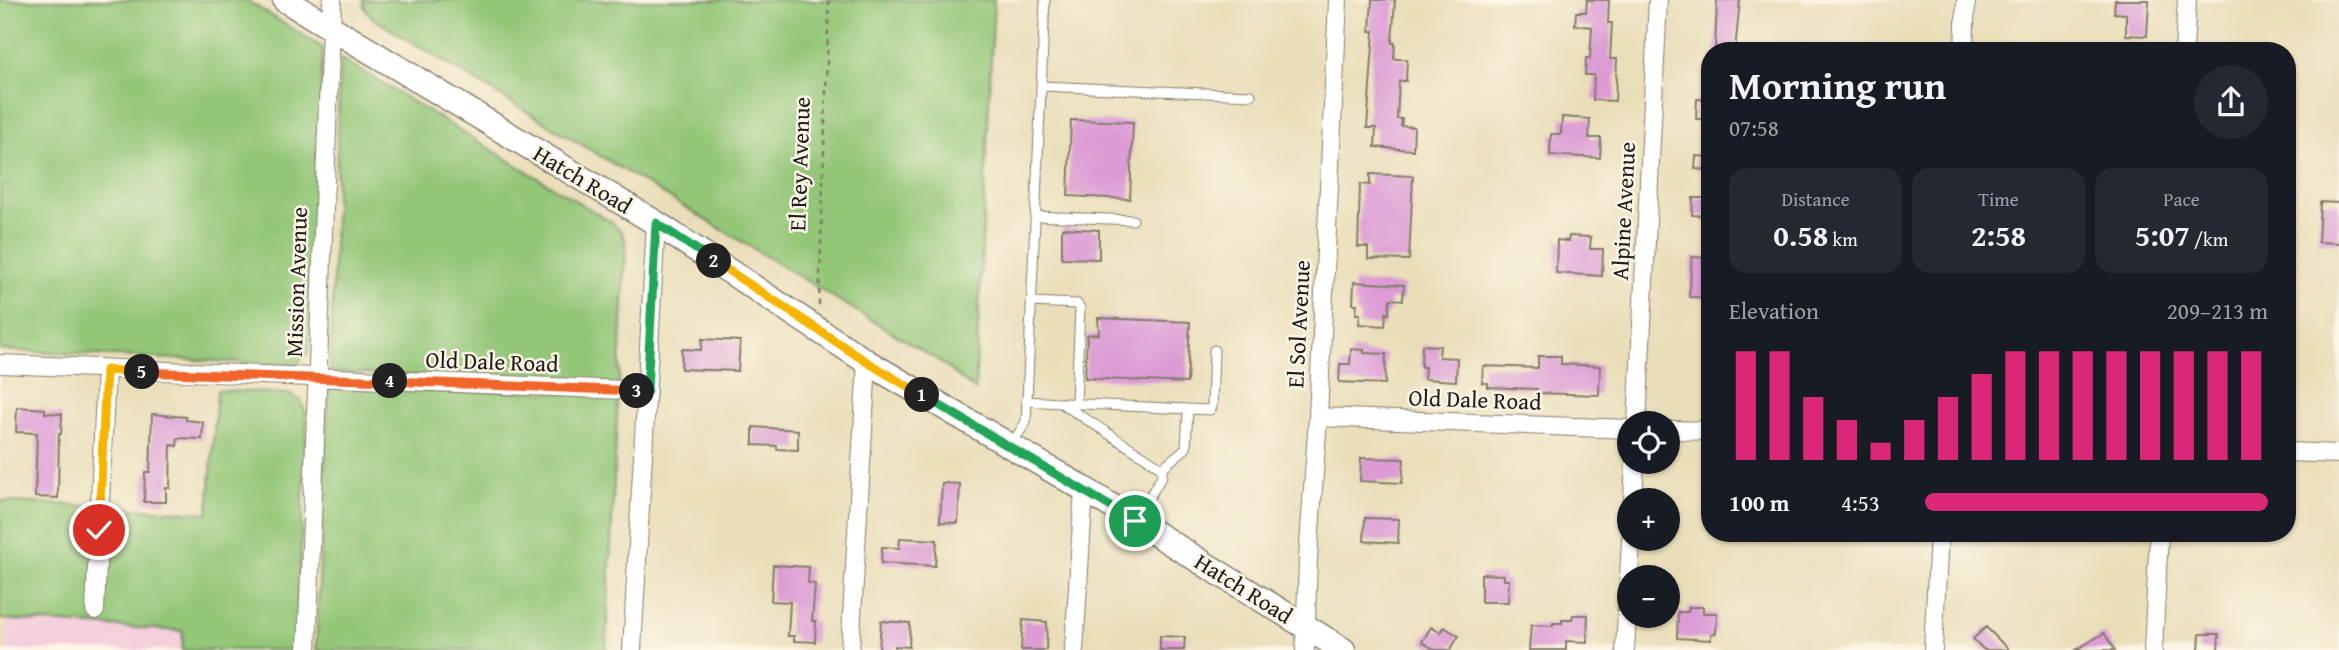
<!DOCTYPE html>
<html lang="en">
<head>
<meta charset="utf-8">
<style>
  body { margin:0; font-family:"Gentium Book Plus",serif; background:#242831; color:#f1f3f6; height:100vh; display:flex; flex-direction:column; font-size:26px; white-space:nowrap }
  * { box-sizing:border-box; margin:0 }
  p { font-size:23px; color:#9ea1a6 }
  .icon { flex:none; width:38px; height:38px; fill:none; stroke:currentColor; stroke-width:2; stroke-linecap:round; stroke-linejoin:round }
  .map { position:relative; flex:1; overflow:hidden }
  .side { position:absolute; left:1701px; top:42px; width:595px; height:500px; display:flex; flex-direction:column; background:#171b24; border-radius:28px; box-shadow:0 2px 5px #0004 }
  .side>* { flex:none }
  .fabs { position:absolute; left:1617px; top:411px; display:grid; gap:14px }
  .fabs a { display:grid; place-items:center; width:63px; height:63px; border-radius:50%; background:#171b24; box-shadow:0 2px 5px #0004; font-size:35px }
  .pin { position:absolute; display:grid; place-items:center; width:60px; height:60px; color:#fff; margin:-30px; border:4px solid #fff; border-radius:50%; box-shadow:0 2px 7px #0007 }
  .km { position:absolute; width:35px; height:35px; margin:-18px; border-radius:50%; background:#222; color:#fff; font-size:19px; line-height:35px; text-align:center }
  .round { display:grid; place-items:center; flex:none; width:74px; height:74px; border-radius:37px; background:#242831 }
  .summary { display:flex; align-items:center; justify-content:space-between; height:119px; padding:0 28px }
  h1 { font-size:38px; font-weight:600; line-height:52px }
  .stats { display:grid; grid-template-columns:repeat(3,1fr); gap:10px; height:119px; padding:7px 28px }
  .stats div { display:grid; align-content:center; border-radius:18px; background:#242831; text-align:center }
  .stats b { font-size:30px; font-weight:600 }
  .stats small { font-size:19px; font-weight:400 }
  .stats p { font-size:19px }
  .chart { height:196px; padding:14px 28px }
  .chart p { display:flex; justify-content:space-between }
  .chart svg { width:100%; height:126px; margin-top:7px; stroke:#db2777; stroke-width:6 }
  ul { padding:0 28px; list-style:none; font-size:23px }
  li { display:grid; grid-template-columns:112px 84px 1fr; align-items:center; height:52px }
  li i { height:18px; border-radius:9px; background:#db2777 }
  .map>svg:first-child { display:block }
  .built { fill:#f4cfdc }
  .green { fill:#93c677; stroke:#58714a; stroke-width:2 }
  .building { fill:#dc9bd5 }
  .lines { fill:none; stroke-linecap:round; stroke-linejoin:round }
  .lane-casing { stroke:#837d6b; stroke-width:11 }
  .street-casing { stroke:#837d6b; stroke-width:20 }
  .secondary-casing { stroke:#837d6b; stroke-width:27 }
  .path { stroke:#837d6b; stroke-width:2.5; stroke-dasharray:5 5; stroke-linecap:butt }
  .lane { stroke:#fff; stroke-width:9 }
  .street { stroke:#fff; stroke-width:18 }
  .secondary { stroke:#fff; stroke-width:24 }
  .split-1-casing { stroke:#fff; stroke-width:14 }
  .split-2-casing { stroke:#fff; stroke-width:14 }
  .split-3-casing { stroke:#fff; stroke-width:14 }
  .split-4-casing { stroke:#fff; stroke-width:14 }
  .split-5-casing { stroke:#fff; stroke-width:14 }
  .split-6-casing { stroke:#fff; stroke-width:14 }
  .split-1 { stroke:#22a559; stroke-width:9 }
  .split-2 { stroke:#f5b400; stroke-width:9 }
  .split-3 { stroke:#22a559; stroke-width:9 }
  .split-4 { stroke:#f0652b; stroke-width:9 }
  .split-5 { stroke:#f0652b; stroke-width:9 }
  .split-6 { stroke:#f5b400; stroke-width:9 }
  .labels { text-anchor:middle; dominant-baseline:central; stroke-width:5; stroke-linejoin:round; paint-order:stroke }
  .street-label { font-size:23px; fill:#1c1c1c; stroke:#fcf5e5 }
</style>
</head>
<body>
<div class="map">
<svg width="2339" height="650" viewBox="0 0 2339 650">
  <rect width="100%" height="100%" fill="#fcf5e5"/>
  <filter id="ink" filterUnits="userSpaceOnUse"><feTurbulence type="fractalNoise" baseFrequency=".0143" numOctaves="2"/><feDisplacementMap in="SourceGraphic" scale="14" xChannelSelector="R" yChannelSelector="G"/><feConvolveMatrix kernelMatrix="1 2 1 2 8 2 1 2 1" color-interpolation-filters="sRGB"/></filter>
  <filter id="wash" filterUnits="userSpaceOnUse"><feTurbulence type="fractalNoise" baseFrequency=".00686" numOctaves="4" result="noise"/><feDisplacementMap in="SourceGraphic" scale="28" xChannelSelector="R" yChannelSelector="G"/><feGaussianBlur stdDeviation="1.57" result="paint"/><feColorMatrix in="noise" values="0 0 0 0 0 0 0 0 0 0 0 0 0 0 0 0 0 1.4 0 .05"/><feComposite in="paint" operator="in"/></filter>
  <g filter="url(#wash)">
    <rect width="100%" height="100%" fill="#eadeba"/>
    <path class="built" d="M7 619 183 631 182 650H6Z"/>
    <path class="green" d="M0 0H246L323 48 309 351 297 365 0 350Z
      M363 0H994L975 390 939 361 374 19 365 9Z
      M340 58 611 222 622 232 626 244 619 384 330 372Z
      M328 384 618 395 606 650H316Z
      M217 390 289 394 301 401 307 416 296 650H182L183 631 0 619V501L208 513Z"/>
    <g id="blocks">
      <path class="building" d="M1372 0H1395L1392 43H1395L1394 59H1407L1406 81H1399L1397 119H1402L1401 126 1414 127 1413 150 1375 147 1376 128H1367L1374 31H1370Z
        M1587 0H1609L1608 23H1612L1610 59H1617L1615 101 1593 100 1594 75H1585L1586 58H1590L1592 27 1575 25 1576 12H1586Z
        M1717 0H1740L1735 51H1715Z
        M2115 0H2149L2147 36 2126 35V14L2114 13Z
        M1697 99 1710 100V119H1696Z
        M1562 117 1590 119 1589 138H1601L1600 158 1550 155 1551 134H1561Z
        M1071 120 1133 122 1130 199 1068 196Z
        M1696 156 1710 157V170L1695 169Z
        M1370 174 1413 176 1409 260 1368 259V247H1358L1360 184 1370 185Z
        M1693 198H1710V216L1692 215Z
        M2320 202 2339 203V243L2318 242Z
        M1062 228 1099 230V259L1062 258Z
        M1569 236 1591 237 1590 249H1603L1602 276 1556 273 1557 240 1568 241Z
        M1692 257 1710 258V298L1689 297Z
        M1354 282 1404 285 1403 300 1390 299 1389 314 1386 313 1385 326 1359 324 1360 314H1356L1357 304H1353Z
        M1098 318 1190 322 1187 383 1085 378 1087 335 1099 334Z
        M702 339 740 341 738 371 681 369 682 349 701 350Z
        M1422 345 1440 346 1439 357 1457 358 1456 381 1424 379 1425 367H1421Z
        M1351 349 1364 350V353L1386 354 1385 384 1339 382 1340 364H1350Z
        M1538 356H1561V364L1600 366 1599 395 1537 393V389L1488 387V383H1482L1483 366 1538 368Z
        M17 407 45 409V413L62 414 61 434H59L58 498 35 497 37 433 16 432Z
        M152 414 186 417V420L203 422 202 439 178 438 177 446 171 445 170 488H166V502H144L145 472H150Z
        M753 427 798 430V450L777 449V446L753 445Z
        M1361 458 1404 459 1402 483 1360 481Z
        M942 483 960 484 958 523 940 522Z
        M1365 518 1399 519 1398 543 1364 541Z
        M900 538 937 540 935 566 881 563 882 547 899 548Z
        M773 565 809 567 808 583 815 584 812 621H816L815 642 794 641V636H788L790 602 771 601Z
        M1481 574 1504 575V580H1509L1508 602H1481Z
        M1689 607H1703V613H1717L1716 633 1711 634V640L1677 638 1678 612H1688Z
        M1573 615H1588L1587 642 1566 641V650H1529L1531 625 1553 626V623H1562V620H1572Z
        M1023 620 1047 622 1046 650H1021Z
        M881 621 910 623 909 647 895 646V650H879Z
        M1431 627 1441 633 1444 627 1459 636 1450 650H1435L1422 642Z
        M1986 627 2009 650H1984L1973 639Z
        M2104 633 2115 650H2076Z
        M2200 634H2219L2218 650H2199Z
        M1160 636 1185 637 1184 650H1160Z"/>
    </g>
  </g>
  <g filter="url(#ink)">
    <use href="#blocks" fill-opacity="0" stroke="#837d6b" stroke-width="2"/>
    <g class="lines">
      <g class="lane-casing">
        <path id="lane" d="M1041 86 1251 95
          M1035 216 1133 220
          M1031 302 1077 304 1080 308 1076 403
          M1026 401 1061 403 1162 468V476L1136 519
          M1062 403 1188 409 1186 448 1162 468
          M1188 409 1210 410 1212 407 1214 350
          M1011 445 1026 422 1045 0"/>
      </g>
      <g class="street-casing">
        <path id="street" d="M1964 51 1966 0
          M2184 51 2187 0
          M0 364 647 391
          M1318 417 1629 429
          M1637 424 1658 0
          M1668 430 1710 431
          M2287 452 2339 454
          M1633 500 1635 462
          M95 610 106 370
          M307 650 332 0
          M632 650 656 223
          M850 650 867 362
          M1074 650 1084 489
          M1305 650 1308 559 1318 417 1338 0
          M1625 650 1631 539
          M1933 650 1939 534
          M2153 650 2159 534"/>
      </g>
      <g class="secondary-casing">
        <path id="secondary" d="M285 0 656 223 867 362 1084 489 1343 650"/>
      </g>
      <path class="path" d="M819 305 829 0"/>
      <use href="#lane" class="lane"/>
      <use href="#street" class="street"/>
      <use href="#secondary" class="secondary"/>
    </g>
  </g>
  <g class="lines" filter="url(#ink)">
    <g class="split-1-casing">
      <path id="split-1" d="M922 395 1135 521"/>
    </g>
    <g class="split-2-casing">
      <path id="split-2" d="M714 261 867 362 922 395"/>
    </g>
    <g class="split-3-casing">
      <path id="split-3" d="M637 391H647L656 223 714 261"/>
    </g>
    <g class="split-4-casing">
      <path id="split-4" d="M390 381 637 391"/>
    </g>
    <g class="split-5-casing">
      <path id="split-5" d="M142 372 390 381"/>
    </g>
    <g class="split-6-casing">
      <path id="split-6" d="M99 530 106 370 142 372"/>
    </g>
    <use href="#split-1" class="split-1"/>
    <use href="#split-2" class="split-2"/>
    <use href="#split-3" class="split-3"/>
    <use href="#split-4" class="split-4"/>
    <use href="#split-5" class="split-5"/>
    <use href="#split-6" class="split-6"/>
  </g>
  <g class="labels">
    <g class="street-label">
      <text transform="translate(799 164) rotate(-88)">El Rey Avenue</text>
      <text transform="translate(583 179) rotate(31)">Hatch Road</text>
      <text transform="translate(1623 211) rotate(-87)">Alpine Avenue</text>
      <text transform="translate(296 282) rotate(-88)">Mission Avenue</text>
      <text transform="translate(1298 324) rotate(-87)">El Sol Avenue</text>
      <text transform="translate(492 361) rotate(2)">Old Dale Road</text>
      <text transform="translate(1475 399) rotate(2)">Old Dale Road</text>
      <text transform="translate(1244 588) rotate(32)">Hatch Road</text>
    </g>
  </g>
</svg>
<div class="fabs">
<a><svg class="icon" aria-label="locate" viewBox="0 0 24 24"><circle cx="12" cy="12" r="6"/><path d="M12 2v4M12 18v4M2 12h4M18 12h4"/></svg></a>
<a>+</a>
<a>−</a>
</div>
<div class="pin" style="left:1135px;top:521px;background:#1e9e55"><svg class="icon" aria-label="arrive" viewBox="0 0 24 24"><path d="M6 21V4h12l-3 4 3 4H6"/></svg></div>
<div class="pin" style="left:99px;top:530px;background:#d93025"><svg class="icon" aria-label="check" viewBox="0 0 24 24"><path d="M5 12l5 5 9-10"/></svg></div>
<b class="km" style="left:922px;top:395px">1</b>
<b class="km" style="left:714px;top:261px">2</b>
<b class="km" style="left:637px;top:391px">3</b>
<b class="km" style="left:390px;top:381px">4</b>
<b class="km" style="left:142px;top:372px">5</b>
<section class="side">
<div class="summary"><div><h1>Morning run</h1><p>07:58</p></div><a class="round"><svg class="icon" aria-label="share" viewBox="0 0 24 24"><path d="M12 15V3M7 8l5-5 5 5M5 13v7h14v-7"/></svg></a></div>
<div class="stats">
<div><p>Distance</p><b>0.58<small> km</small></b></div>
<div><p>Time</p><b>2:58</b></div>
<div><p>Pace</p><b>5:07<small> /km</small></b></div>
</div>
<div class="chart"><p><span>Elevation</span>209–213 m</p>
<svg viewBox="0 0 160 44" preserveAspectRatio="none"><path d="M5 44V6M15 44V6M25 44V22M35 44V30M45 44V38M55 44V30M65 44V22M75 44V14M85 44V6M95 44V6M105 44V6M115 44V6M125 44V6M135 44V6M145 44V6M155 44V6"/></svg>
</div>
<ul>
<li><b>100 m</b>4:53<i style="width:100%"></i></li>
</ul>
</section>
</div>
</body>
</html>
